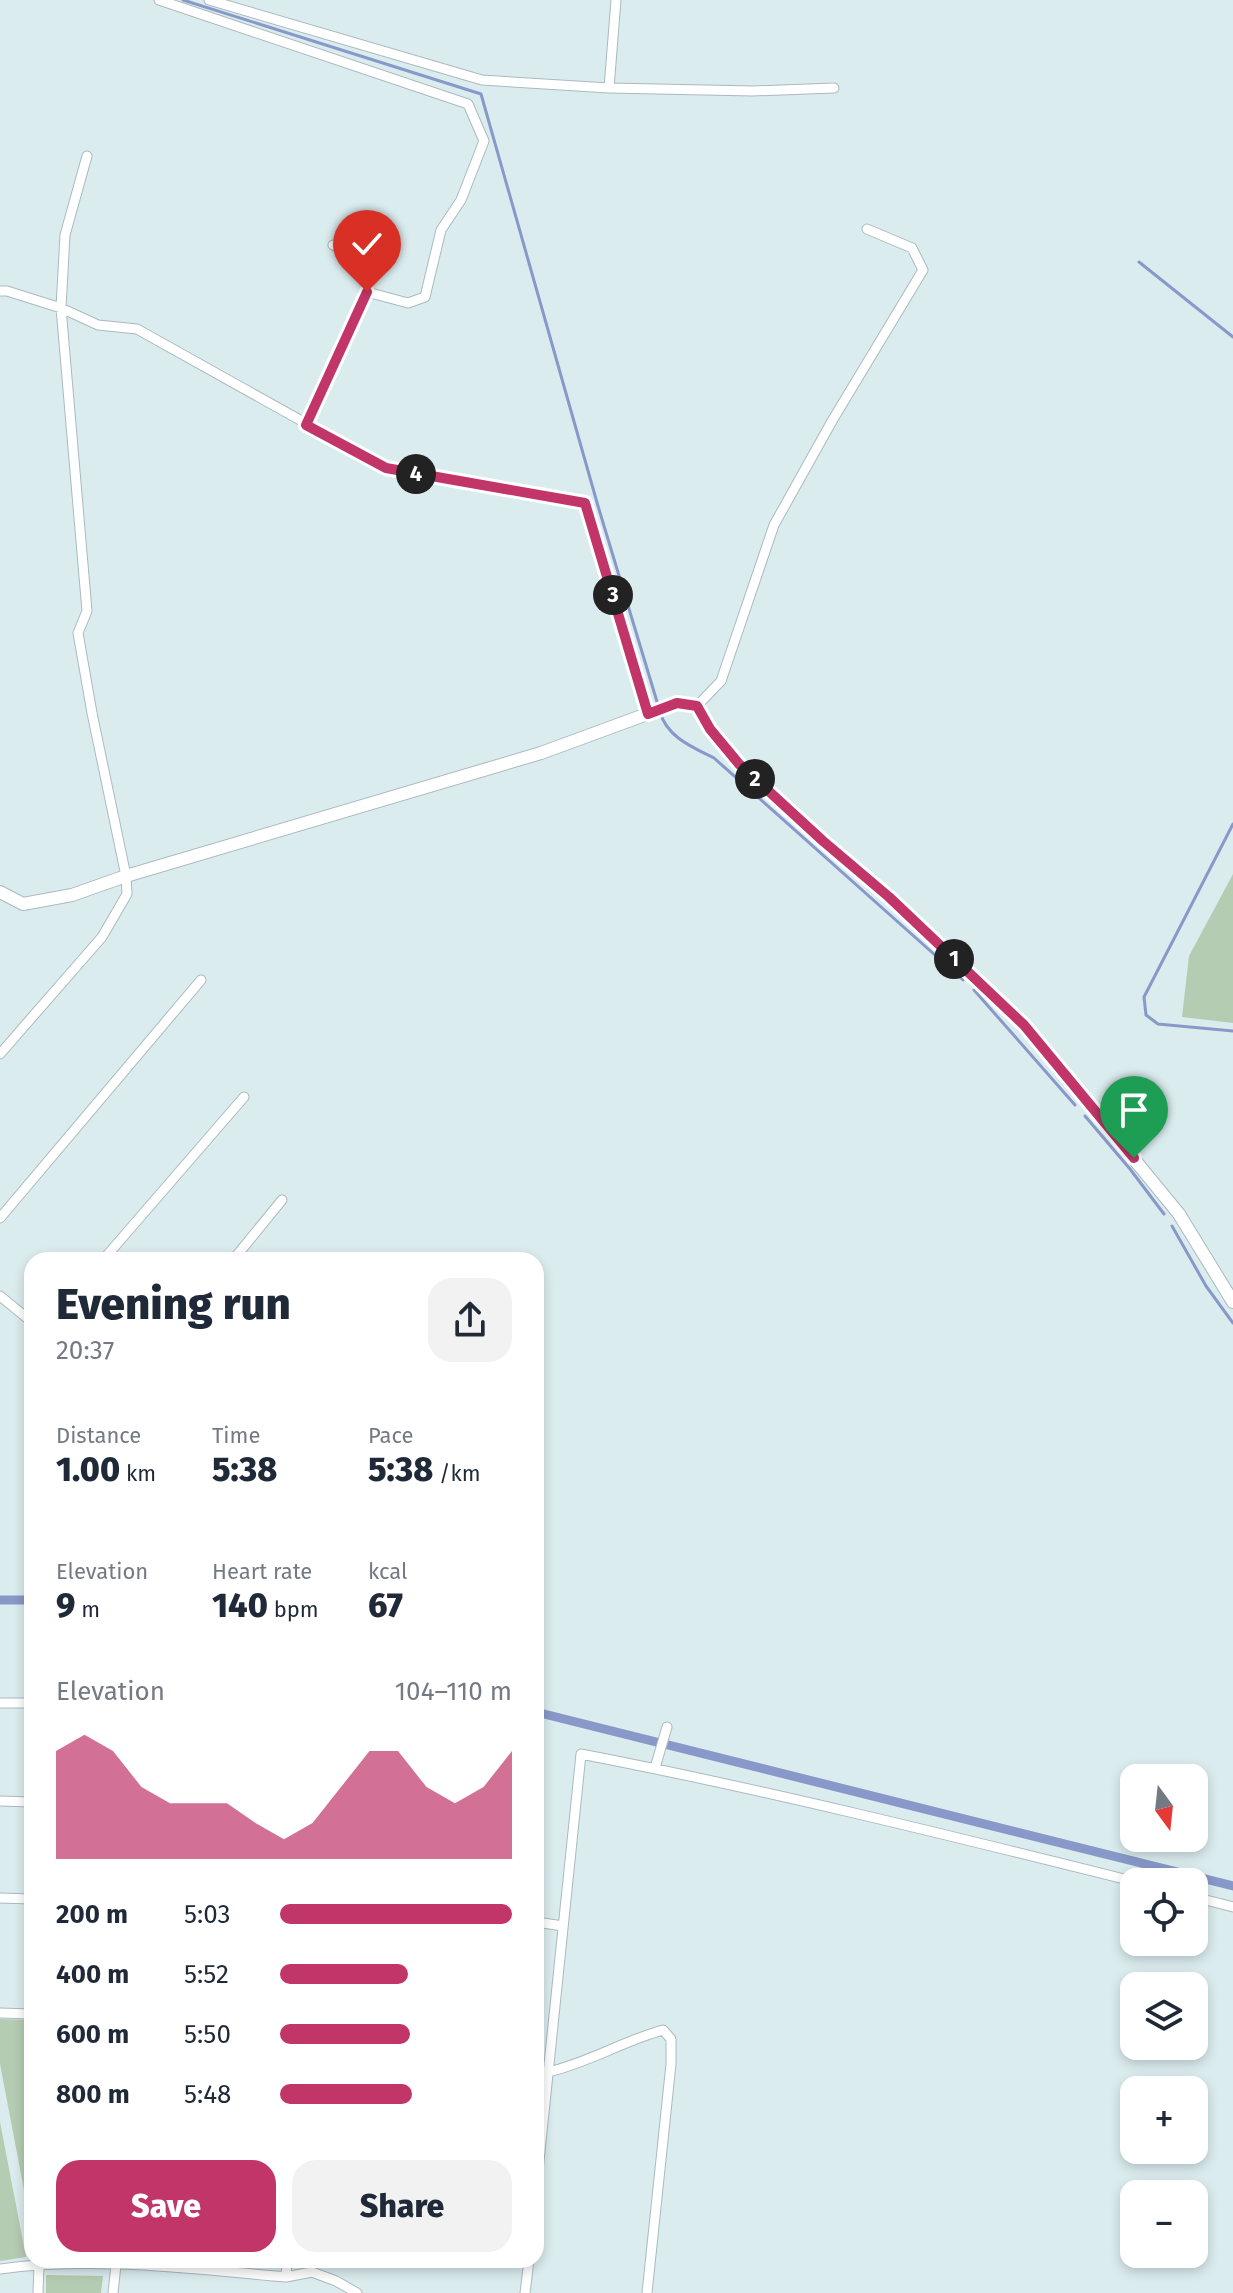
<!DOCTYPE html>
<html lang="en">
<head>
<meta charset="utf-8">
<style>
  body { margin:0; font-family:"Fira Sans",sans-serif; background:#f2f2f3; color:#1f2937; height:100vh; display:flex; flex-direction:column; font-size:30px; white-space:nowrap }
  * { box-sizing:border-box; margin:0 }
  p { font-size:26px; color:#747a83 }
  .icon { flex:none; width:44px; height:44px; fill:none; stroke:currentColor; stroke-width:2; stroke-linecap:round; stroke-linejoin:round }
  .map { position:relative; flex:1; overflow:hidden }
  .details { position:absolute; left:24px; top:1252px; width:520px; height:1016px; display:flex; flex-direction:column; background:#fff; border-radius:24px; box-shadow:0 4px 12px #0003 }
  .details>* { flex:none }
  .needle { width:52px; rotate:165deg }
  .fabs { position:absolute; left:1120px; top:1764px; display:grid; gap:16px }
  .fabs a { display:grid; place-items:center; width:88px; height:88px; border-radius:16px; background:#fff; box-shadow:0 4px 12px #0003; font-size:40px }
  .pin { position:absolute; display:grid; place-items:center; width:68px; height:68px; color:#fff; margin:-82px -34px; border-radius:50% 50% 50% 0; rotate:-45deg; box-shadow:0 0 8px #0007 }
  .pin .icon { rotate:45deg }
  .km { position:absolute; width:40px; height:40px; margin:-20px; border-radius:50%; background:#222; color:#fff; font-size:22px; line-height:40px; text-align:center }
  .round { display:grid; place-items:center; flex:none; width:84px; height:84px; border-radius:24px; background:#f2f2f3 }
  .overview { display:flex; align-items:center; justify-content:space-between; height:136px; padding:0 32px }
  h1 { font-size:44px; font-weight:800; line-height:60px }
  .metrics { display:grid; grid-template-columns:repeat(3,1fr); gap:12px; height:136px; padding:8px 32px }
  .metrics div { display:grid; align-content:center }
  .metrics b { font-size:34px; font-weight:800 }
  .metrics small { font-size:22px; font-weight:400 }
  .metrics p { font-size:22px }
  .chart { height:224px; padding:16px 32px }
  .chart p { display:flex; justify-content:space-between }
  .chart svg { width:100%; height:144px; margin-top:8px; fill:#c13569; opacity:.7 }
  .button { display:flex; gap:16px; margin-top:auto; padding:16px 32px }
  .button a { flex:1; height:92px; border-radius:24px; background:#c13569; color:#fff; font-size:32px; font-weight:800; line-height:92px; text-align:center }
  .button a+a { background:#f2f2f3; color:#1f2937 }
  ul { padding:0 32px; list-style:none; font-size:26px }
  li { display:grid; grid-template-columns:128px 96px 1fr; align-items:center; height:60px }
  li i { height:20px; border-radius:10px; background:#c13569 }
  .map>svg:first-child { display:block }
  .green { fill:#b4ccb2 }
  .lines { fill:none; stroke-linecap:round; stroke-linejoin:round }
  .stream { stroke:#8899c9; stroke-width:3 }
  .canal { stroke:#8899c9; stroke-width:9 }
  .street-casing { stroke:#aababd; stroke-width:11 }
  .secondary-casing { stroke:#aababd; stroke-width:14 }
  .street { stroke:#fff; stroke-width:9 }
  .secondary { stroke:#fff; stroke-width:12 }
  .route-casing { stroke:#fff; stroke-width:16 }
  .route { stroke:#c13569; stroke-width:10 }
</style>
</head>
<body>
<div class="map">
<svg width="1233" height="2293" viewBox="0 0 1233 2293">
  <rect width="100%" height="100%" fill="#dbecef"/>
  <path class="green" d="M1233 874V1023L1182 1017 1189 956Z
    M0 2019 32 2020V2232L0 2064Z
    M0 2122 26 2257 0 2261Z
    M46 2275 103 2276 101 2293H46Z"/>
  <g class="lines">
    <path class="stream" d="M183 0 481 94 598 506 658 705
      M1139 262 1233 337
      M660 712C667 737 692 747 714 758L963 980
      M1233 824 1144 997 1146 1015 1158 1024 1233 1031
      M974 990 1075 1105
      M1085 1116 1130 1169 1164 1214
      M1172 1226 1206 1286 1233 1323"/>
    <path class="canal" d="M0 1600H32
      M536 1712 1233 1886"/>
    <g class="street-casing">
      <path id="street" d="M159 0 468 104 484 141 461 200 441 230 425 297 408 303 367 292
        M209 0 482 80 609 88 753 91 834 88
        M609 88 616 0
        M0 291H7L61 308 98 325 137 329 386 468 585 503 648 714
        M306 425 367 292 370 259 333 245
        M697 706 721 681 774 525 832 421 923 270 912 248 867 229
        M0 1054 102 937 127 894 126 876 92 713 78 633 87 611 61 308 65 235 87 156
        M0 1218 201 980
        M103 1260 244 1097
        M233 1260 282 1200
        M0 1296 32 1322
        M0 1703H32
        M655 1768 667 1727
        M0 1801 32 1802
        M1194 1897 1233 1907
        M0 1898 32 1899
        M536 1922 563 1926
        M0 2013 32 2014
        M548 2072C588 2063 623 2041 663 2030L671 2039V2064L647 2293
        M536 2190 581 1754C767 1790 952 1836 1136 1882
        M0 2269C94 2256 192 2269 286 2277L312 2272 336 2281 357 2293
        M286 2277 287 2260
        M38 2293 39 2265
        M113 2293 116 2265
        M525 2293 529 2260"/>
    </g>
    <g class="secondary-casing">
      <path id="secondary" d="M0 892 23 904 72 895 126 876 541 753 677 703 697 706 710 729 739 764 823 841 889 897 1024 1025 1179 1214 1233 1302"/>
    </g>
    <use href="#street" class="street"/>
    <use href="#secondary" class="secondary"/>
  </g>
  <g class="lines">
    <g class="route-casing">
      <path id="route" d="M367 292 306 425 386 468 585 503 648 714 677 703 697 706 710 729 739 764 823 841 889 897 1024 1025 1134 1158"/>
    </g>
    <use href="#route" class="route"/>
  </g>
</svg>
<div class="fabs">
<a><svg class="needle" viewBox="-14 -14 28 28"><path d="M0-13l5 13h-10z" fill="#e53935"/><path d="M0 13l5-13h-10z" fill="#747a83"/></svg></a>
<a><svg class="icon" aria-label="locate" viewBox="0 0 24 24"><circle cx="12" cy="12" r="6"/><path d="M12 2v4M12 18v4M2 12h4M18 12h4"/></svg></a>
<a><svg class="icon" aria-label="layers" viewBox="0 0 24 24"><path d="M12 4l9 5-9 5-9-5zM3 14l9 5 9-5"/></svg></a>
<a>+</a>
<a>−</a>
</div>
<div class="pin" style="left:1134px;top:1158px;background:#1e9e55"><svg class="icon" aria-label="arrive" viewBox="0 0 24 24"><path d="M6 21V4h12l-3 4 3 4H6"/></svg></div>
<div class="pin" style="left:367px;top:292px;background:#d93025"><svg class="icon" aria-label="check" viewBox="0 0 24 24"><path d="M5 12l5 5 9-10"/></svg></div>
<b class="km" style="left:954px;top:959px">1</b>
<b class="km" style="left:755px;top:779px">2</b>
<b class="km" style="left:613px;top:595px">3</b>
<b class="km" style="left:416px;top:474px">4</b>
<section class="details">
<div class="overview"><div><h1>Evening run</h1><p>20:37</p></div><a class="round"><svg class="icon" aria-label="share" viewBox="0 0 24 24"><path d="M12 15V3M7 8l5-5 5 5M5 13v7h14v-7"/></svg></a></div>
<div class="metrics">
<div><p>Distance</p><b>1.00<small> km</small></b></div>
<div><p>Time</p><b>5:38</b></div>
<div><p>Pace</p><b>5:38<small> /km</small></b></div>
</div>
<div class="metrics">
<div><p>Elevation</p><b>9<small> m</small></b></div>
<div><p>Heart rate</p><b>140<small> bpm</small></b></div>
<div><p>kcal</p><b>67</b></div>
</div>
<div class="chart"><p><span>Elevation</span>104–110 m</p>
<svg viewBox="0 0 160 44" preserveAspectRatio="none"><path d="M0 44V11L10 6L20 11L30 22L40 27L50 27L60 27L70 33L80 38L90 33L100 22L110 11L120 11L130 22L140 27L150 22L160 11V44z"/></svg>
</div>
<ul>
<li><b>200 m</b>5:03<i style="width:100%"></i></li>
<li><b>400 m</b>5:52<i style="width:55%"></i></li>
<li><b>600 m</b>5:50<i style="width:56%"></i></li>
<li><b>800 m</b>5:48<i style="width:57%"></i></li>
</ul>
<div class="button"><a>Save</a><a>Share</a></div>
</section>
</div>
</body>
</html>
